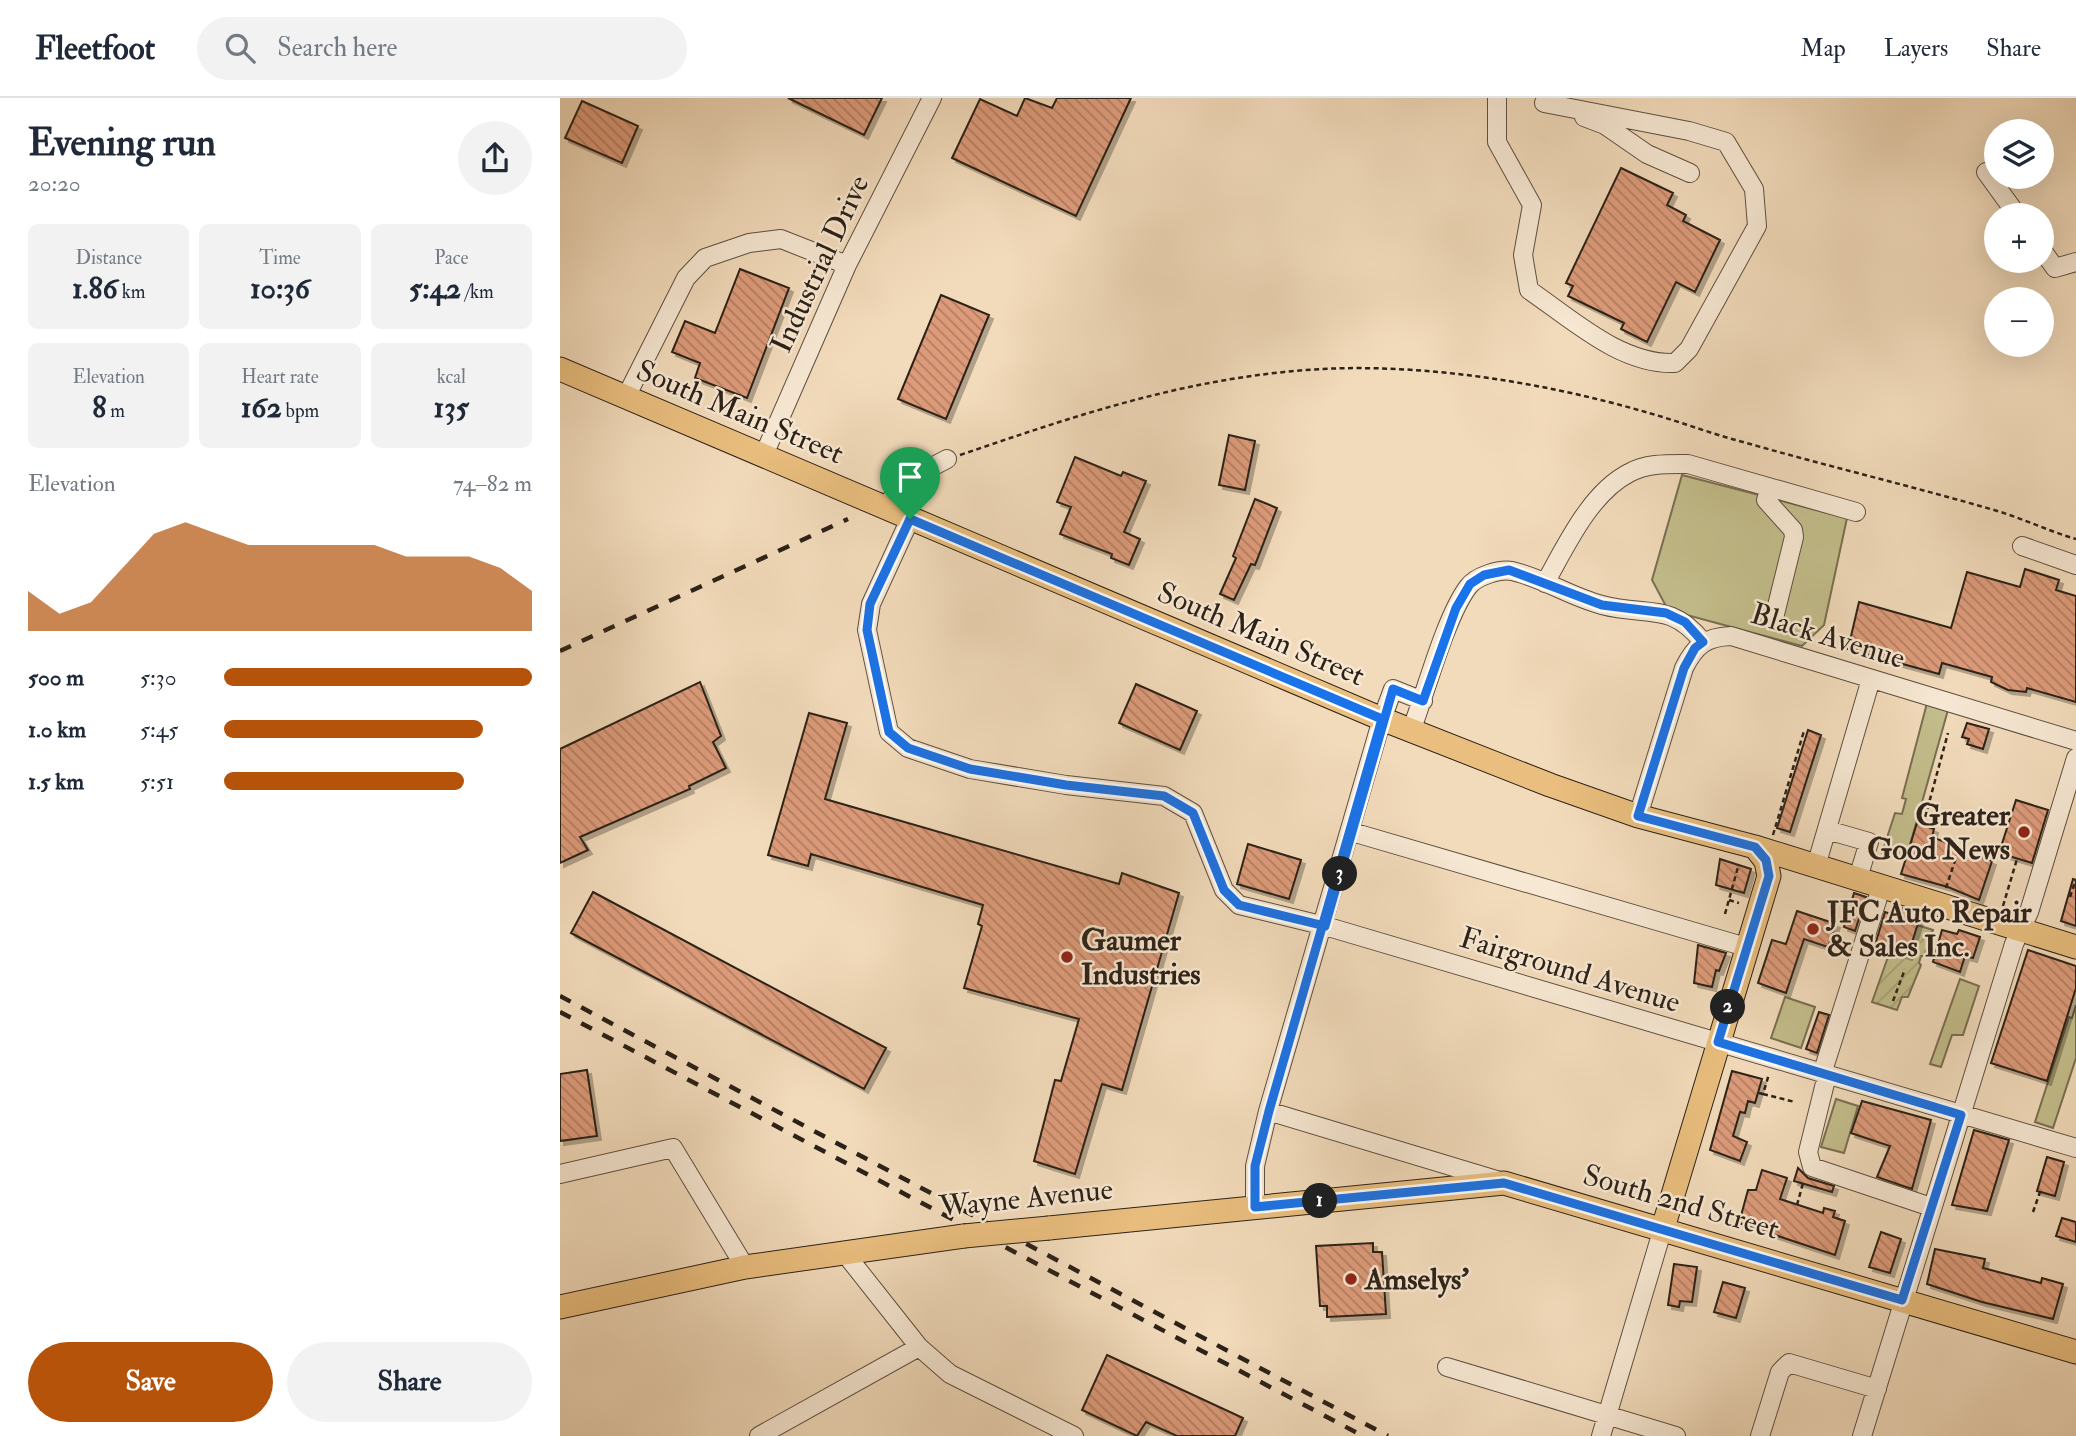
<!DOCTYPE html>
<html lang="en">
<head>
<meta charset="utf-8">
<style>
  body { margin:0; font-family:"IM FELL Double Pica",serif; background:#f2f2f3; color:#1f2937; height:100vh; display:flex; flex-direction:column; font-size:26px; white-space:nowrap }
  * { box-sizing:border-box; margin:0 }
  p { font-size:23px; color:#747a83 }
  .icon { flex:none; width:38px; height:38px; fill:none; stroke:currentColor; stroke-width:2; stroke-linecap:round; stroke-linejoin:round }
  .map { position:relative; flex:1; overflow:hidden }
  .drawer { display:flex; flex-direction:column; background:#fff; width:560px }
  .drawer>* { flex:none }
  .buttons { position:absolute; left:1424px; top:21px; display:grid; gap:14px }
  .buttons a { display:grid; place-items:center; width:70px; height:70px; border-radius:50%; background:#fff; box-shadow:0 7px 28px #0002; font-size:35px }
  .pin { position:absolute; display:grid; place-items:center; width:60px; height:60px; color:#fff; margin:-72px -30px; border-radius:50% 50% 50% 0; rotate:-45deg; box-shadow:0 0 7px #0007 }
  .pin .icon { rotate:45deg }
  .km { position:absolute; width:35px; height:35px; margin:-18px; border-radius:50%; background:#222; color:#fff; font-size:19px; line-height:35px; text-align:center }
  .round { display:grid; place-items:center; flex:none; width:74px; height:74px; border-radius:37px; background:#f2f2f3 }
  .overview { display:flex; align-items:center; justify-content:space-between; height:119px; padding:0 28px }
  h1 { font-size:38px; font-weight:800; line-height:52px }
  .figures { display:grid; grid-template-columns:repeat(3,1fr); gap:10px; height:119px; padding:7px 28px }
  .figures div { display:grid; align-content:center; border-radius:10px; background:#f2f2f3; text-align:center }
  .figures b { font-size:30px; font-weight:800 }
  .figures small { font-size:19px; font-weight:400 }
  .figures p { font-size:19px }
  .chart { height:196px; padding:14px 28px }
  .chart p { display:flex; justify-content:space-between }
  .chart svg { width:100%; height:126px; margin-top:7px; fill:#b45309; opacity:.7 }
  .action { display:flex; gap:14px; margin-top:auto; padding:14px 28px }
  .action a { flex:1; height:80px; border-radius:42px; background:#b45309; color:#fff; font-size:28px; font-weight:800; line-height:80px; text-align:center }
  .action a+a { background:#f2f2f3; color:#1f2937 }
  ul { padding:0 28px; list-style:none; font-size:23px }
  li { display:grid; grid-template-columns:112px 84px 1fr; align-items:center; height:52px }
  li i { height:18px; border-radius:9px; background:#b45309 }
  header { display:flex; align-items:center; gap:42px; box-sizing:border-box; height:98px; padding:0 35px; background:#fff; border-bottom:2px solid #e0e1e3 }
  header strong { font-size:33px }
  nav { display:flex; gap:38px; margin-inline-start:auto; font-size:24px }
  .search { width:490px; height:63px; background:#f2f2f3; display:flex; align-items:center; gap:18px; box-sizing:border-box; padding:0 24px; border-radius:38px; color:#747a83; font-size:26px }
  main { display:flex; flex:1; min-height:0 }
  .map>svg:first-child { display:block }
  .grass { fill:#c3bd8b; stroke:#786f52; stroke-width:2 }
  .garden { fill:url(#garden-furrows); stroke:#786f52; stroke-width:2 }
  .building { fill:url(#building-back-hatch); stroke:#2c2118; stroke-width:2; filter:url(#shadow) }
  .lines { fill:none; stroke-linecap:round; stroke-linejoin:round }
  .minor-casing { stroke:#5e5041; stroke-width:20 }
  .major-casing { stroke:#2c2118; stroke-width:25 }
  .path { stroke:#2c2118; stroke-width:2.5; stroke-dasharray:5 3.5; stroke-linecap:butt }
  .minor { stroke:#f7e8d3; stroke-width:18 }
  .major { stroke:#e9be7e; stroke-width:23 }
  .rail { stroke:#2c2118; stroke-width:4.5; stroke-dasharray:12 12; stroke-linecap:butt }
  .major-bridge-casing { stroke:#2c2118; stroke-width:25; stroke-linecap:butt }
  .major-bridge { stroke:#e9be7e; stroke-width:23 }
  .route-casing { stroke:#fff; stroke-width:14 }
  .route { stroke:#1a73e8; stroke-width:9 }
  .poi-dot { fill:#8f2418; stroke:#f7e8d3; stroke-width:2.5 }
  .labels { text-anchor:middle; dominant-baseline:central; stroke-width:5; stroke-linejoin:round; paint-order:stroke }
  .street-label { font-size:30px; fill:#2c2118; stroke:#f7e8d3 }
  .poi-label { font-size:30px; font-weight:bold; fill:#2c2118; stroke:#f7e8d3; text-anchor:start }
</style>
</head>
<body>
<header>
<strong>Fleetfoot</strong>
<div class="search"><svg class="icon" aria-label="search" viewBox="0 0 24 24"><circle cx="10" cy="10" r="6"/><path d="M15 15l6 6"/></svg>Search here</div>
<nav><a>Map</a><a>Layers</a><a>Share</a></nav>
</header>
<main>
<section class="drawer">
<div class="overview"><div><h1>Evening run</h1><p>20:20</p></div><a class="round"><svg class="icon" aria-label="share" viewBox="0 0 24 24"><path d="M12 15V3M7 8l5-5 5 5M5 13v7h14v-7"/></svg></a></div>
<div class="figures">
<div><p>Distance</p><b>1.86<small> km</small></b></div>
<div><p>Time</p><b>10:36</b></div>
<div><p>Pace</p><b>5:42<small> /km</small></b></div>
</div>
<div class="figures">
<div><p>Elevation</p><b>8<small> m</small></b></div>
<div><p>Heart rate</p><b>162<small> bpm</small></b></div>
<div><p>kcal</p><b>135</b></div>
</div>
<div class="chart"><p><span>Elevation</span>74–82 m</p>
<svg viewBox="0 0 160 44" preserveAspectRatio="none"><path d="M0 44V30L10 38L20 34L30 22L40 10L50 6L60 10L70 14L80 14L90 14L100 14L110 14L120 18L130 18L140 18L150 22L160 30V44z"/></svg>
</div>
<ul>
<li><b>500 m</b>5:30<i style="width:100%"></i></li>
<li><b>1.0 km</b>5:45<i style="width:84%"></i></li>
<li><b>1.5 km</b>5:51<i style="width:78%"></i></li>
</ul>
<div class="action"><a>Save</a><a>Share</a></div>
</section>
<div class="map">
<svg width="1516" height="1338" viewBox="0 0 1516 1338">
  <defs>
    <pattern id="garden-furrows" width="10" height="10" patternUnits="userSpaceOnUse" patternTransform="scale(1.75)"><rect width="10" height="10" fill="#c3bd8b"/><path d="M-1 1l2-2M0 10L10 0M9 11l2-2" fill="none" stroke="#a8a277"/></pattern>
    <pattern id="building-back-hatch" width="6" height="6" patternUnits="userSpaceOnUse" patternTransform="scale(1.75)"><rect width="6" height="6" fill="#dd9b7a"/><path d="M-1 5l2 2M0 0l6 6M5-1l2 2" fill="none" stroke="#b37e63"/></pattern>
    <filter id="shadow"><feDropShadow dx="4" dy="4" stdDeviation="0" flood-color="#0004"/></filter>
  </defs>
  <rect width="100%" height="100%" fill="#f2dbbb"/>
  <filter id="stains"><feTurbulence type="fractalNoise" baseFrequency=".00286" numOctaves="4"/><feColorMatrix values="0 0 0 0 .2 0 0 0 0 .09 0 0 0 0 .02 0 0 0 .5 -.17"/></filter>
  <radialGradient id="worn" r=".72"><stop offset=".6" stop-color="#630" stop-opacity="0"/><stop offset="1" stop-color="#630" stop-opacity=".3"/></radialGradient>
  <path class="grass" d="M1122 377 1287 420 1264 527 1242 548 1108 512 1092 482Z
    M1367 605 1388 612 1346 761 1322 755 1335 715 1342 716 1346 701 1342 700Z
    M1400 881 1419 888 1403 937H1392L1381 969 1370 966Z
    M1225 899 1255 909 1241 950 1211 940Z
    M1516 907V960L1493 1030 1475 1024 1509 919 1512 920Z
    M1276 1001 1298 1008 1284 1055 1261 1049Z"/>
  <path class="garden" d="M1357 827 1373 832 1364 858H1361L1359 865 1361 867 1348 899H1342L1337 912 1312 904 1328 859H1347Z"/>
  <path class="building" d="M228 0H322L304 37Z
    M465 0 492 10 497 0H571L516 118 392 60 420 1 457 18Z
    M22 3 78 28 62 65 5 40Z
    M1061 70 1113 95 1107 107 1126 117 1123 123 1160 142 1135 194 1116 184 1087 244 1061 231 1064 225 1008 198 1013 188 1006 185Z
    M180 171 229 190 187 300 135 280 140 265 112 254 125 223 155 235Z
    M381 197 429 217 386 321 338 301Z
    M669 337 695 343 685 392 659 387Z
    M515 359 561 378 563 374 586 383 564 434 580 441 569 467 551 460 552 456 500 436 511 409 497 404Z
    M695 401 717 410 695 467 691 466 674 502 660 496 676 460 673 458Z
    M1465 471 1499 482 1496 492 1516 498V604L1467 590 1466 594 1448 592 1431 584 1432 579 1382 565 1379 576 1288 551 1299 504 1391 530 1407 474 1460 489Z
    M140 584 161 638 153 644 166 670 129 688 130 691 20 739 28 752 0 765V651Z
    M576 586 637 613 620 652 559 625Z
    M249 615 287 625 265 701 559 786 562 775 619 795 562 992 542 986 515 1076 474 1063 495 982 501 983 519 921 404 890 422 828 418 826 423 807 251 756 248 768 208 757Z
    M1407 625 1429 631 1423 651 1407 646 1409 641 1402 639Z
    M1248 632 1261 637 1230 734 1217 730Z
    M1456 702 1488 712 1472 765 1439 755Z
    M1357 725 1374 731 1372 739 1432 763 1419 802 1388 789 1341 776Z
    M688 746 741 762 729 801 677 786Z
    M1160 761 1191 771 1184 795 1156 787Z
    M1513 781 1516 782V828L1501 823Z
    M33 794 326 950 304 991 11 835Z
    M1294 795 1306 799 1295 833 1284 829Z
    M1343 810 1361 815 1348 858 1315 847 1325 814 1340 819Z
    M1237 813 1276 826 1268 849 1244 841 1226 895 1198 885 1212 842 1226 846Z
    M1382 832 1397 836 1399 832 1420 839 1413 860 1405 858 1400 874 1373 864Z
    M1138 847 1166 855 1159 873 1156 872 1152 889 1134 885Z
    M1468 852 1516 868V890L1487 983 1431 965Z
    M1259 914 1269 917 1257 955 1246 951Z
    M27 972 37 1038 0 1043V976Z
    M1172 973 1202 981 1195 1005 1188 1003 1185 1015 1180 1014 1173 1038 1187 1044 1180 1063 1150 1052Z
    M1302 1003 1371 1022 1352 1091 1317 1079 1330 1048 1291 1035Z
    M1414 1032 1449 1042 1427 1113 1392 1107Z
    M1487 1059 1504 1064 1495 1098 1477 1093Z
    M1238 1070 1248 1080 1274 1088 1272 1094 1234 1083Z
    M1202 1072 1227 1080 1220 1101 1263 1115 1264 1110 1275 1113 1273 1119 1285 1123 1275 1157 1179 1125 1188 1092H1196Z
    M1502 1120 1516 1124V1144L1496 1138Z
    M1321 1134 1341 1141 1330 1175 1309 1169Z
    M813 1145V1154H822L826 1216 767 1219V1208H760L756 1148Z
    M1375 1151 1425 1161 1423 1170 1481 1185 1482 1180 1503 1186 1493 1221 1422 1204 1367 1186Z
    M1114 1166 1137 1169 1132 1204 1120 1203 1119 1209 1108 1207Z
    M1163 1184 1185 1190 1176 1220 1154 1214Z
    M547 1257 683 1320 675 1338H617L586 1324 577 1338 522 1312Z"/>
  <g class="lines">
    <g class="minor-casing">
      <path id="minor" d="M937 0V44L972 107 963 157 969 192C1013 222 1061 267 1115 265L1129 251 1197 128 1194 91 1166 44 1129 33 984 5
        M1024 19 1045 27 1087 56 1130 75
        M1426 74 1457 117
        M1482 152 1495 170 1516 164
        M66 299 126 180 145 160 189 145 221 141 287 167
        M203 359 287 167 372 0
        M1210 390 1206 402 1233 432 1234 439 1214 520
        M326 411 340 386 387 361
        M350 421 311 506 307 532 329 634 348 650 410 671 506 687 604 698 633 715 664 792 679 807 765 828 1516 1050
        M1462 448 1516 467
        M985 485C1006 448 1030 395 1069 375 1087 365 1108 366 1128 366L1296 414
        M851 633C866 594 885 520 908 489 916 478 939 471 952 473 983 480 1011 499 1042 507 1087 519 1110 503 1143 544
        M1078 718 1124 570C1135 548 1145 539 1171 538L1516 643
        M1267 732 1309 744 1297 783
        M792 734 1186 849
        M1256 768 1311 581
        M1262 976 1321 790
        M1267 977 1248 1054 1252 1069 1371 1109
        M708 1013 940 1083
        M0 1076 113 1050 185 1169
        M695 1109V1068L708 1013 822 621 833 591 863 603
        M283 1153 359 1249 390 1276 514 1338
        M887 1269 1116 1338
        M199 1338 359 1249
        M1041 1338 1103 1130
        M1200 1338 1220 1274 1229 1265 1317 1291
        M1302 1338 1454 846 1469 814 1516 660"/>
    </g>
    <g class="major-casing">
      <path id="major" d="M0 271 822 621 990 687 1078 718 1195 749 1516 849
        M489 1130 944 1085 1516 1254
        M1103 1130 1209 778 1206 763 1195 749
        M0 1209 185 1169 404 1138"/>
    </g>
    <path class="path" d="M400 357C509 320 608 286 724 274 842 261 976 282 1089 315 1121 324 1152 336 1183 344 1267 368 1351 388 1434 412 1462 420 1488 433 1516 441
      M1363 727 1388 635
      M1213 737 1244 633
      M1386 790 1399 750
      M1510 799 1516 781
      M1169 802 1179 805
      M1443 808 1457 761
      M1165 816 1178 769
      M1333 903 1345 871
      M1199 995 1203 996 1209 976
      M1203 996 1235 1004
      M1237 1107 1243 1085
      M1473 1114 1480 1094"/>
    <use href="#minor" class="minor"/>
    <use href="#major" class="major"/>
    <path class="rail" d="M0 553 288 421
      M0 898 828 1338
      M0 914 803 1338"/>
    <g class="major-bridge-casing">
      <path id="major-bridge" d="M404 1138 489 1130"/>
    </g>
    <use href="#major-bridge" class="major-bridge"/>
  </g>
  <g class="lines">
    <g class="route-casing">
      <path id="route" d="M350 421 822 621 709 1013 695 1068V1109L944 1085 1342 1202 1401 1017 1158 944 1209 778 1206 762 1195 749 1078 718 1124 570 1135 550 1143 544 1125 524 1106 515 1042 507 949 472 924 477 910 486 896 510 863 603 833 591 765 828 679 807 664 792 633 715 604 698 506 687 410 671 348 650 329 634 307 532 310 506 350 421"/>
    </g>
    <use href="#route" class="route"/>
  </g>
  <g class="poi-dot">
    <circle cx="1464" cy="734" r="7"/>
    <circle cx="1253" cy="831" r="7"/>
    <circle cx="507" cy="859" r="7"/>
    <circle cx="791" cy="1181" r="7"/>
  </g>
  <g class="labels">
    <g class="street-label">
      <text transform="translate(260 166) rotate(-65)">Industrial Drive</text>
      <text transform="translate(180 314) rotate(23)">South Main Street</text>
      <text transform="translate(701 536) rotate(23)">South Main Street</text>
      <text transform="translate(1268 538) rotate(17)">Black Avenue</text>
      <text transform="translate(1010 872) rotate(17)">Fairground Avenue</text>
      <text transform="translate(466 1100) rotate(-6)">Wayne Avenue</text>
      <text transform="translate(1121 1104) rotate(16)">South 2nd Street</text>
    </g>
    <g class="poi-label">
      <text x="1450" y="717" text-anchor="end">Greater<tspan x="1450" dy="34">Good News</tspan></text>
      <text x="1267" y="814">JFC Auto Repair<tspan x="1267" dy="34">&amp; Sales Inc.</tspan></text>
      <text x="521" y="842">Gaumer<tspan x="521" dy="34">Industries</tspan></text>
      <text x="805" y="1181">Amselys'</text>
    </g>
  </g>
  <rect width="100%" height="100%" filter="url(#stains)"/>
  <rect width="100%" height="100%" fill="url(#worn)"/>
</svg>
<div class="buttons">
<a><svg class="icon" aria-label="layers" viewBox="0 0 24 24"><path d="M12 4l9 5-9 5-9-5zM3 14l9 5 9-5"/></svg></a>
<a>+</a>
<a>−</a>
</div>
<div class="pin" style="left:350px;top:421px;background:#1e9e55"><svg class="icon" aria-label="arrive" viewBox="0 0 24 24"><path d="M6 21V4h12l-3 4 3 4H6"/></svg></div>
<b class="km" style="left:760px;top:1103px">1</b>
<b class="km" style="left:1168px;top:909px">2</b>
<b class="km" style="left:780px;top:776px">3</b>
</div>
</main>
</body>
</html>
